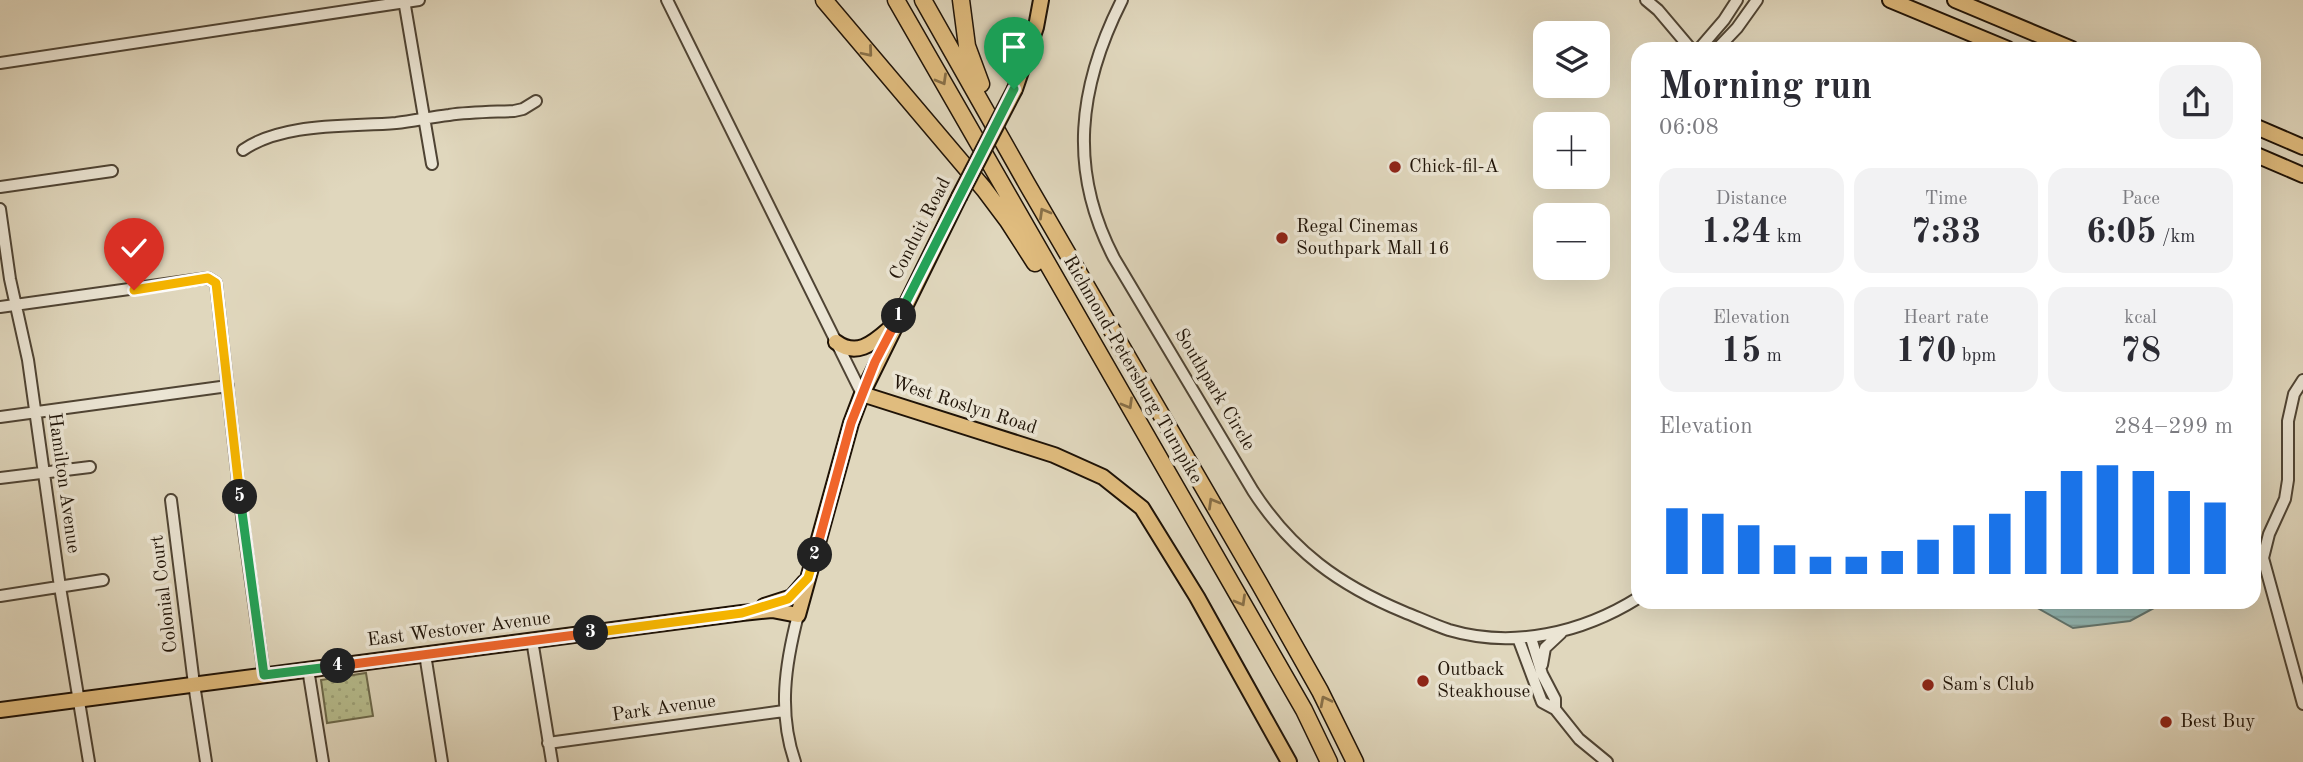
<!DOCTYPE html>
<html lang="en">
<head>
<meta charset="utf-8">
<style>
  body { margin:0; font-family:"Old Standard TT",serif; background:#f2f2f3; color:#2b2b33; height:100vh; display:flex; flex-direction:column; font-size:26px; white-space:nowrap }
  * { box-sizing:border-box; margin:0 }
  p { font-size:23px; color:#7c7c81 }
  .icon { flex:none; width:38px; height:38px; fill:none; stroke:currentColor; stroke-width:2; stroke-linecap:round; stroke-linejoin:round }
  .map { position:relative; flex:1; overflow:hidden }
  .side { position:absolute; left:1631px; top:42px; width:630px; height:567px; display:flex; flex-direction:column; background:#fff; border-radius:21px; box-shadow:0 7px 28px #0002 }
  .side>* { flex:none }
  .buttons { position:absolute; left:1533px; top:21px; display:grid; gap:14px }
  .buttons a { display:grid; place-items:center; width:77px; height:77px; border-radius:14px; background:#fff; box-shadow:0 7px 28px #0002; font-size:35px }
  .pin { position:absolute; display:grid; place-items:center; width:60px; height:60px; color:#fff; margin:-72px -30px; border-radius:50% 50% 50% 0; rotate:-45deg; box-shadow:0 0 7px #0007 }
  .pin .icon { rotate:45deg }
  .km { position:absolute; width:35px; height:35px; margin:-18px; border-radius:50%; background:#222; color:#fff; font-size:19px; line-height:35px; text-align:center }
  .round { display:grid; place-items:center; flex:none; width:74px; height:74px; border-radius:21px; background:#f2f2f3 }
  .summary { display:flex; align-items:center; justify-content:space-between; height:119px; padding:0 28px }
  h1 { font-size:38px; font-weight:700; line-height:52px }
  .metrics { display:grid; grid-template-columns:repeat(3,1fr); gap:10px; height:119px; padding:7px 28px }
  .metrics div { display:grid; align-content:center; border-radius:18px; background:#f2f2f3; text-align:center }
  .metrics b { font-size:35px; font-weight:700 }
  .metrics small { font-size:19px; font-weight:400 }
  .metrics p { font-size:19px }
  .chart { height:196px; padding:14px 28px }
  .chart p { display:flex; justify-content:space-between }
  .chart svg { width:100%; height:126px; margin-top:7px; stroke:#1a73e8; stroke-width:6 }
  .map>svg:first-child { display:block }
  .park { fill:url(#park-dots); stroke:#6b684a; stroke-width:2 }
  .water { fill:url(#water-rules); stroke:#65776f; stroke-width:2 }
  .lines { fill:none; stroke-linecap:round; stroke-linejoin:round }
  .minor-casing { stroke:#4f4434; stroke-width:14 }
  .major-casing { stroke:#1f1307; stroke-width:18 }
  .highway-casing { stroke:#1f1307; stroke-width:19 }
  .minor { stroke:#ebe5d4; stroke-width:10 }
  .major { stroke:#e0bc7e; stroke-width:14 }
  .highway { stroke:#e0bc7e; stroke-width:16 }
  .major-bridge-casing { stroke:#1f1307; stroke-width:18; stroke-linecap:butt }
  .major-bridge { stroke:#e0bc7e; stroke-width:14 }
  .oneway { stroke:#897048 }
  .split-1-casing { stroke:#fff; stroke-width:14 }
  .split-2-casing { stroke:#fff; stroke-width:14 }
  .split-3-casing { stroke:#fff; stroke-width:14 }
  .split-4-casing { stroke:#fff; stroke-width:14 }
  .split-5-casing { stroke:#fff; stroke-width:14 }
  .split-6-casing { stroke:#fff; stroke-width:14 }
  .split-1 { stroke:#22a559; stroke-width:9 }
  .split-2 { stroke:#f0652b; stroke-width:9 }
  .split-3 { stroke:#f5b400; stroke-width:9 }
  .split-4 { stroke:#f0652b; stroke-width:9 }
  .split-5 { stroke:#22a559; stroke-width:9 }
  .split-6 { stroke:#f5b400; stroke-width:9 }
  .poi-dot { fill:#8f2418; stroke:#ebe5d4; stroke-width:2.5 }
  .labels { text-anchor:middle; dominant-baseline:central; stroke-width:7; stroke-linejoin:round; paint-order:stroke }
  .poi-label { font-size:19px; fill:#1f1307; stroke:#ebe5d4; text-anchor:start }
  .street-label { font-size:19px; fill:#1f1307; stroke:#ebe5d4 }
</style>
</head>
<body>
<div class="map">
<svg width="2303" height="762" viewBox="0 0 2303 762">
  <defs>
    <pattern id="park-dots" width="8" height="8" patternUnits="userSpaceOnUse" patternTransform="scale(1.75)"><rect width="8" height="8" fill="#b7bd8e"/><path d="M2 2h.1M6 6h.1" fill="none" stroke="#9da279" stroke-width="1.8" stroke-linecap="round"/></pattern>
    <pattern id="water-rules" width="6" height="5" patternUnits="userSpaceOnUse" patternTransform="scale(1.75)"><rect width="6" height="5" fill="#94b9b5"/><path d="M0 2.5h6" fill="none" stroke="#7f9e9a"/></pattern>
  </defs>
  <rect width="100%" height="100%" fill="#e0d7bd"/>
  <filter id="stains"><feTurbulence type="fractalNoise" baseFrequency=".00286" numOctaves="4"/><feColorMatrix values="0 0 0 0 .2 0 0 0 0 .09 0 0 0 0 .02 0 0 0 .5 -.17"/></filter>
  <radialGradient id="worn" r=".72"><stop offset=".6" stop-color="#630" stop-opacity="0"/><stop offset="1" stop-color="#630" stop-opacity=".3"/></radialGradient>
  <path class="park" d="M366 673 373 716 327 723 321 680Z"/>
  <path class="water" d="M2027 602H2165L2130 621 2073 628Z"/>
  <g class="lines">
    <g class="minor-casing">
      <path id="minor" d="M404 0 432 164
        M667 0 862 394
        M1122 0C1078 87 1068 170 1114 258L1253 491C1292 551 1339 585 1404 612 1419 618 1434 625 1449 630 1513 649 1582 633 1638 598
        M1646 0 1658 10 1691 49
        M1699 49 1724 20 1737 0
        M1717 49 1737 28 1757 0
        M0 63 419 0
        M243 150C283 122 349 127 396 123 414 121 431 117 449 115 470 112 492 112 514 111L523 109 536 101
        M0 187 112 171
        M0 209 10 279 28 360 60 587 89 762
        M0 307 208 278 216 283 242 516 264 675
        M2303 380 2294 394 2288 421V480L2285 499 2269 534 2263 558 2303 704
        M0 417 228 386
        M0 478 90 467
        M171 500 194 684 206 762
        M0 596 103 580
        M1518 638 1542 702 1555 709 1579 739 1607 762
        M1531 638 1542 674 1555 699V709
        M532 640 552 762
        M425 654 442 762
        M1542 665 1545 648 1561 633
        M308 669 323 762
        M548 743 784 711
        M795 762C778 713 785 665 798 615"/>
    </g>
    <g class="major-casing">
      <path id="major" d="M1890 0 2008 49
        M1955 0 2072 49
        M1015 89 1036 27 1041 0
        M2254 126 2303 147
        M2254 154 2303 175
        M836 342C856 357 872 344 888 330
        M862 394 1054 455 1103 477 1142 508 1197 597 1289 762
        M764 606 792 597 805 582
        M0 710 742 613 772 610 798 615 851 423 862 394 959 197"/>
    </g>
    <g class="highway-casing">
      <path id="highway" d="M824 0 984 189 1008 221 1035 263
        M896 0 1304 710 1329 762
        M923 0 1027 184 1259 583 1320 691 1355 762
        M961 0 967 46 981 84"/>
    </g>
    <use href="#minor" class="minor"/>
    <use href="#major" class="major"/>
    <use href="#highway" class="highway"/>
    <g class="major-bridge-casing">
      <path id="major-bridge" d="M959 197 1015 89"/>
    </g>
    <use href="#major-bridge" class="major-bridge"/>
  </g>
  <defs><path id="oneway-chevron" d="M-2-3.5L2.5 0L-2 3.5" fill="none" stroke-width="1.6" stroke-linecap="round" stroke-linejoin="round" transform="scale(1.75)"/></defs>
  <g class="oneway">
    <use href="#oneway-chevron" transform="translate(868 52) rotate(50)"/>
    <use href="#oneway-chevron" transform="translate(942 80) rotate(60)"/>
    <use href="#oneway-chevron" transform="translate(1044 213) rotate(-120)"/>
    <use href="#oneway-chevron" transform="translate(1128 404) rotate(60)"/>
    <use href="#oneway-chevron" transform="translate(1213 503) rotate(-120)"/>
    <use href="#oneway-chevron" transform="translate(1241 601) rotate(60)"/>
    <use href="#oneway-chevron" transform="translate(1325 701) rotate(-117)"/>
  </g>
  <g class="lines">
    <g class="split-1-casing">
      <path id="split-1" d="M899 316 1014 89"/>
    </g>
    <g class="split-2-casing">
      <path id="split-2" d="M815 555 851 423 875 362 899 316"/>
    </g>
    <g class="split-3-casing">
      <path id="split-3" d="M591 633 742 613 788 599 808 578 815 555"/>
    </g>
    <g class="split-4-casing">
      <path id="split-4" d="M338 666 591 633"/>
    </g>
    <g class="split-5-casing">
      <path id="split-5" d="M240 497 264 675 338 666"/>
    </g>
    <g class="split-6-casing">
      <path id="split-6" d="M134 290 208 278 216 283 240 497"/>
    </g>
    <use href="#split-1" class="split-1"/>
    <use href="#split-2" class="split-2"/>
    <use href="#split-3" class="split-3"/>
    <use href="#split-4" class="split-4"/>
    <use href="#split-5" class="split-5"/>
    <use href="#split-6" class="split-6"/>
  </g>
  <g class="poi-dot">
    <circle cx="1395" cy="167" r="7"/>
    <circle cx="1282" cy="238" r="7"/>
    <circle cx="1423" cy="681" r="7"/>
    <circle cx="1928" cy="685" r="7"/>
    <circle cx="2166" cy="722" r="7"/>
  </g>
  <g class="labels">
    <g class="poi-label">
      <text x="1409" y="167">Chick-fil-A</text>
      <text x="1296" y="227">Regal Cinemas<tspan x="1296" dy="22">Southpark Mall 16</tspan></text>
      <text x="1437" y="670">Outback<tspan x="1437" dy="22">Steakhouse</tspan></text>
      <text x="1942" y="685">Sam's Club</text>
      <text x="2180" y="722">Best Buy</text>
    </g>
    <g class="street-label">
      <text transform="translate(921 229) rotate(-63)">Conduit Road</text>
      <text transform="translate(1132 370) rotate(60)">Richmond-Petersburg Turnpike</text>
      <text transform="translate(1214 390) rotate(59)">Southpark Circle</text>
      <text transform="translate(964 406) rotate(18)">West Roslyn Road</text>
      <text transform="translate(63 483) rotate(82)">Hamilton Avenue</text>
      <text transform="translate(165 594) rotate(-97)">Colonial Court</text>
      <text transform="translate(459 630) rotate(-7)">East Westover Avenue</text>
      <text transform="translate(664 709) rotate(-8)">Park Avenue</text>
    </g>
  </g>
  <rect width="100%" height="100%" filter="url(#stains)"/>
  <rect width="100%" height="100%" fill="url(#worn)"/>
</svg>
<div class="buttons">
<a><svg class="icon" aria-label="layers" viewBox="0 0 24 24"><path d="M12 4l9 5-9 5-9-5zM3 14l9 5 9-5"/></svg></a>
<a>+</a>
<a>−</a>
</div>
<div class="pin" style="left:1014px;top:89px;background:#1e9e55"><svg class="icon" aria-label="arrive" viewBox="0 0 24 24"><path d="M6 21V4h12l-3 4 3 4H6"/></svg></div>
<div class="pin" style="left:134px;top:290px;background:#d93025"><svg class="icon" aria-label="check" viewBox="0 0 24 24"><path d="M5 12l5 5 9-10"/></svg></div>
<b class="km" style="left:899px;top:316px">1</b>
<b class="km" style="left:815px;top:555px">2</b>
<b class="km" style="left:591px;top:633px">3</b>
<b class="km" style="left:338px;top:666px">4</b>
<b class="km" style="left:240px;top:497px">5</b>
<section class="side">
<div class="summary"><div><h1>Morning run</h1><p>06:08</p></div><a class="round"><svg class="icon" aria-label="share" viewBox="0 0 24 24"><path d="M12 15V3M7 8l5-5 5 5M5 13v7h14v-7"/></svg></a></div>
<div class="metrics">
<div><p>Distance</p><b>1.24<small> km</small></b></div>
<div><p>Time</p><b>7:33</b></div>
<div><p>Pace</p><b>6:05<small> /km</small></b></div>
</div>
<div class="metrics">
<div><p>Elevation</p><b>15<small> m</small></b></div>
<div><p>Heart rate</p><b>170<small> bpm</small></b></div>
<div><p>kcal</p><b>78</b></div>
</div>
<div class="chart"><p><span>Elevation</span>284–299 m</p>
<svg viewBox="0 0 160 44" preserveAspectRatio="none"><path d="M5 44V21M15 44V23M25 44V27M35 44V34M45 44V38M55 44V38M65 44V36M75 44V32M85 44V27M95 44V23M105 44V15M115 44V8M125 44V6M135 44V8M145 44V15M155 44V19"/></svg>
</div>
</section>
</div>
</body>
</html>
